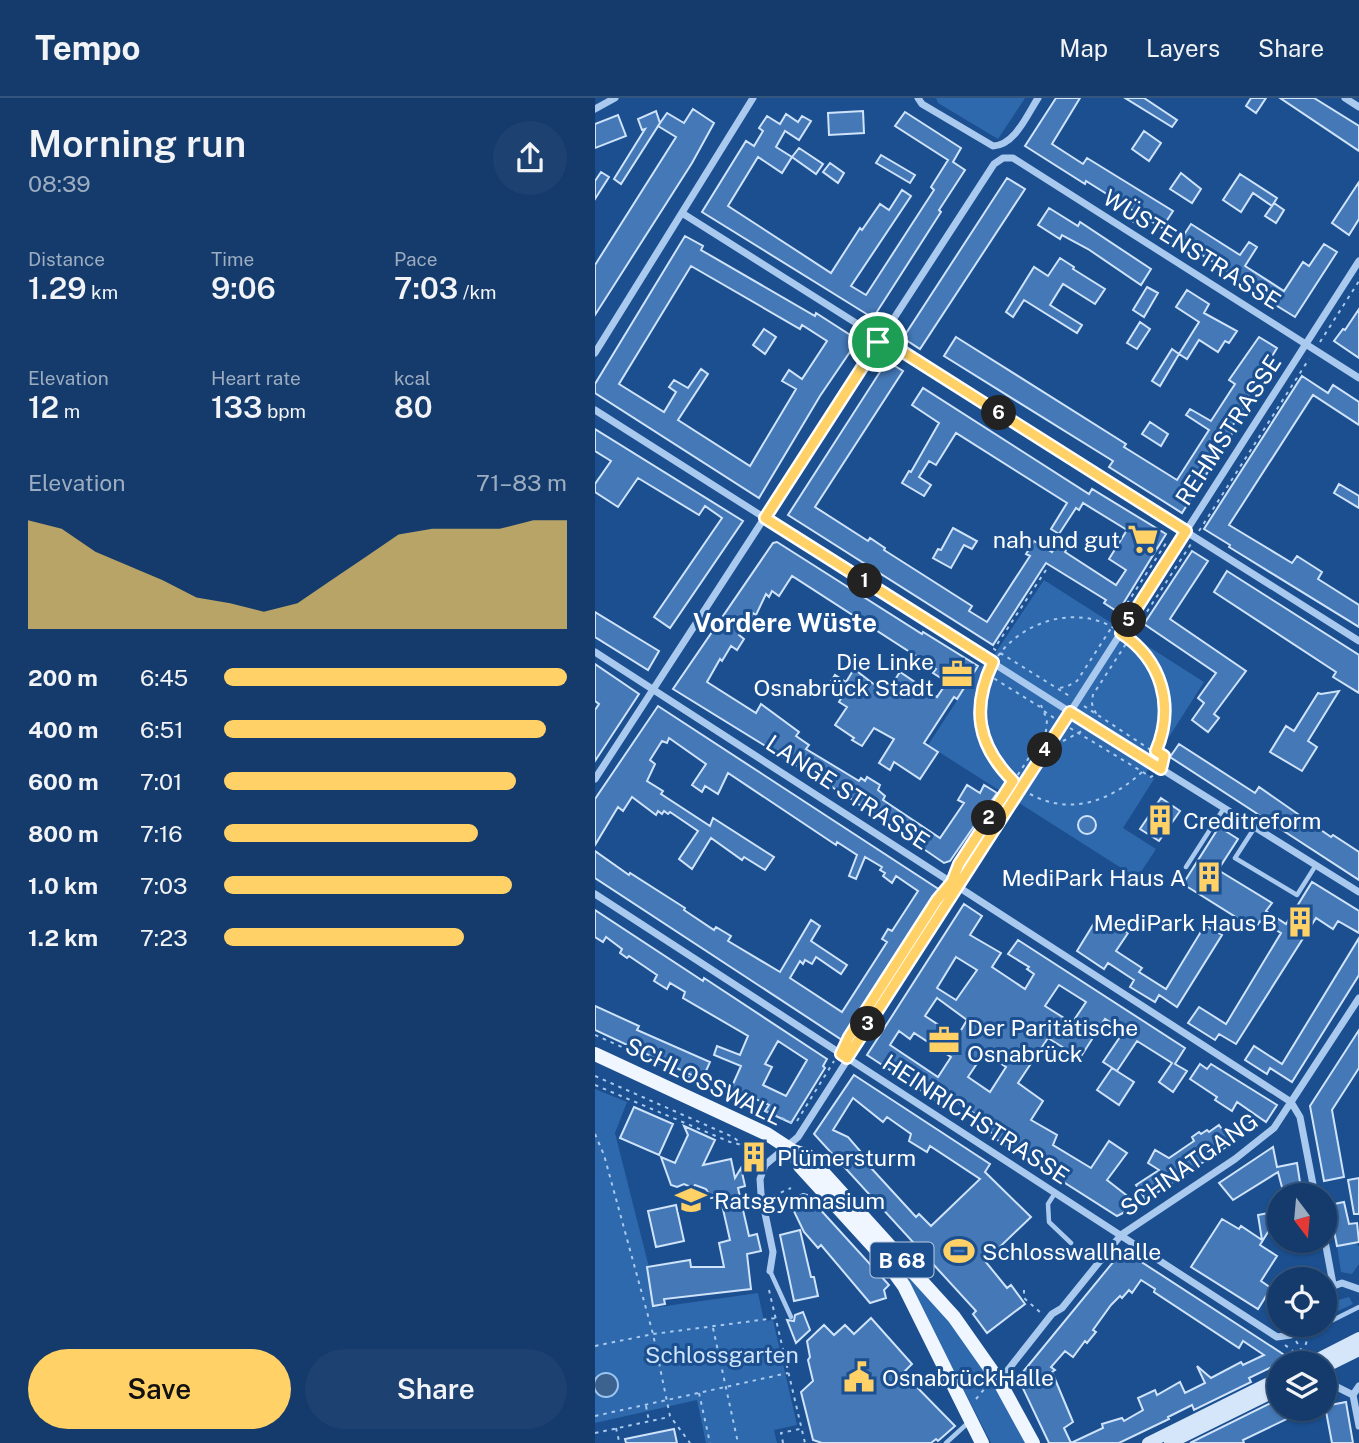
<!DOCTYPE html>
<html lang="en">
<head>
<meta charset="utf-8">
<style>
  body { margin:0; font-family:"Public Sans",sans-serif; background:#1d4271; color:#f1f3f6; height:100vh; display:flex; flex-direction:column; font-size:26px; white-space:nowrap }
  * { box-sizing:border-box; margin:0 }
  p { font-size:23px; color:#9dadc1 }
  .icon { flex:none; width:38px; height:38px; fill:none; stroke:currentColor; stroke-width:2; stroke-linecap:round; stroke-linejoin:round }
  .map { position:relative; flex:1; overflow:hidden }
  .details { display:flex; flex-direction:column; background:#143b6b; width:595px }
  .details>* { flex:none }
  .needle { width:46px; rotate:164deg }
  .buttons { position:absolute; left:672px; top:1085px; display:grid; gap:14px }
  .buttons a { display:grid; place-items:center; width:70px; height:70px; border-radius:50%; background:#143b6b; box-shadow:0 2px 5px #0004,0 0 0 2px #33557e; font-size:35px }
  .pin { position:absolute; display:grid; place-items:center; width:60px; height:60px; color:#fff; margin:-30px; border:4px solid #fff; border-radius:50%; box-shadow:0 2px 7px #0007 }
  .km { position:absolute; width:35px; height:35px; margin:-18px; border-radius:50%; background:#222; color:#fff; font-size:19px; line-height:35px; text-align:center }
  .round { display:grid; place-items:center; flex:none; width:74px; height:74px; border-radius:37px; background:#1d4271 }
  .headline { display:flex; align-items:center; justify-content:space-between; height:119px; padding:0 28px }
  h1 { font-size:38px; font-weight:600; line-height:52px }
  .stats { display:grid; grid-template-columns:repeat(3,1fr); gap:10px; height:119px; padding:7px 28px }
  .stats div { display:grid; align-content:center }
  .stats b { font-size:30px; font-weight:600 }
  .stats small { font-size:19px; font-weight:400 }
  .stats p { font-size:19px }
  .chart { height:196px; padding:14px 28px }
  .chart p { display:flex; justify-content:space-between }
  .chart svg { width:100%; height:126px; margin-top:7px; fill:#ffd166; opacity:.7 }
  .cta { display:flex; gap:14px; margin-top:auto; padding:14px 28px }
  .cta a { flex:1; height:80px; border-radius:42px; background:#ffd166; color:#111; font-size:28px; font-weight:600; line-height:80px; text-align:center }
  .cta a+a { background:#1d4271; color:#f1f3f6 }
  ul { padding:0 28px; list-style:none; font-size:23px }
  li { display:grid; grid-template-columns:112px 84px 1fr; align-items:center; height:52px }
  li i { height:18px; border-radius:9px; background:#ffd166 }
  header { display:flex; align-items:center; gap:42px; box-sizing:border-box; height:98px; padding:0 35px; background:#143b6b; border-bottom:2px solid #33557e }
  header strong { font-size:33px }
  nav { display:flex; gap:38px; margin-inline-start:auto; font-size:24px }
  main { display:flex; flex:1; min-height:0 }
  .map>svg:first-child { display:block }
  .green { fill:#2e69ad }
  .water { fill:#3c6290; stroke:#9cc4f0; stroke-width:2 }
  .building { fill:#4478b7; stroke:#cfe3fa; stroke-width:2; fill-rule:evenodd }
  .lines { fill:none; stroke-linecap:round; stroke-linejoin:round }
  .path { stroke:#a9c9ee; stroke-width:2; stroke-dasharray:3.5 5; stroke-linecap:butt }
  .service { stroke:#a9c9ee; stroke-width:4.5 }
  .minor { stroke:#a9c9ee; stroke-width:7 }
  .secondary { stroke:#d6e6fa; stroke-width:12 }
  .primary { stroke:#f0f6ff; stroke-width:14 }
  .route-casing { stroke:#fff; stroke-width:14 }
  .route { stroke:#ffd166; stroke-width:9 }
  .labels { text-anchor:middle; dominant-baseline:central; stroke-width:6; stroke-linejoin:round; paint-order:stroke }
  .shield { fill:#1b4f8f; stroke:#bbcadd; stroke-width:2 }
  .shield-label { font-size:21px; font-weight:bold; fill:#fff }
  .street-label { font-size:23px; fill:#fff; stroke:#1b4f8f }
  .poi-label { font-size:23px; fill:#fff; stroke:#1b4f8f; text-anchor:start }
  .park-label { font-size:23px; fill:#cfe3fa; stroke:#1b4f8f }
  .quarter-label { font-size:26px; font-weight:bold; fill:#fff; stroke:#1b4f8f }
</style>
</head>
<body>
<header>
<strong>Tempo</strong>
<nav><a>Map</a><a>Layers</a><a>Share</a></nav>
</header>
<main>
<section class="details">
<div class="headline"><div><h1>Morning run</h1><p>08:39</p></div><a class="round"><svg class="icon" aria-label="share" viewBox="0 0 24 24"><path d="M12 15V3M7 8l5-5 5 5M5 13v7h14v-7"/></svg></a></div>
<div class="stats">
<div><p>Distance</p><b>1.29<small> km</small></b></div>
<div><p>Time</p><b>9:06</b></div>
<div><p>Pace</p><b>7:03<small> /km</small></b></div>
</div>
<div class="stats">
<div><p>Elevation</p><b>12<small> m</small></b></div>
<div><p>Heart rate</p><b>133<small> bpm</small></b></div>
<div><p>kcal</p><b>80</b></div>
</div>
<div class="chart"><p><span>Elevation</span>71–83 m</p>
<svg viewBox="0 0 160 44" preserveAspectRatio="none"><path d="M0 44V6L10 9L20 17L30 22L40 27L50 33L60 35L70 38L80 35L90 27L100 19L110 11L120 9L130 9L140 9L150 6L160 6V44z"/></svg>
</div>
<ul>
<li><b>200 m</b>6:45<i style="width:100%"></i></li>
<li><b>400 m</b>6:51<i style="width:94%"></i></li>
<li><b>600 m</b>7:01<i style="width:85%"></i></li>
<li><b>800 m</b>7:16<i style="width:74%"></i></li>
<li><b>1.0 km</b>7:03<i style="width:84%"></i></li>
<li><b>1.2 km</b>7:23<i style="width:70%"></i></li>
</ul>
<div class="cta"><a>Save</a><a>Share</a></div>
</section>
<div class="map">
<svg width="764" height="1345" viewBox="0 0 764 1345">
  <rect width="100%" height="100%" fill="#1b4f8f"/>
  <path class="green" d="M341 0H430L403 41 343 5Z
    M449 482 609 584 551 675 559 681 528 730 561 751 542 780 333 647 382 572 399 557Z
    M0 991 32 1004 20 1035 64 1209 163 1195 169 1223 178 1222 202 1327 179 1332 182 1345H111L102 1302 0 1325Z
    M759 1145 764 1148V1166L757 1176 746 1174 742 1148Z
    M297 1158 355 1223 389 1269 433 1345H396L323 1203Z
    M735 1194 740 1203 754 1199 758 1206 730 1219V1202Z"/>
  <path class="water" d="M-1 1287a12 12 0 1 1 24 0a12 12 0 1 1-24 0Z"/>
  <path class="building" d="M461 0H485L457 46 488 66 492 60 578 113 567 130 552 121 546 129 537 123 542 115 491 83 490 86 430 48Z
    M530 0H549L582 22 577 29Z
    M656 0H671L661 15 651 8Z
    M685 0H719L764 28V53Z
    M98 11 119 25 97 65 0 217V167L81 39 63 28 72 15 89 25Z
    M61 13 65 25 26 86 19 81 50 31 47 32 43 21Z
    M268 13 269 35 234 37 233 15Z
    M310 14 366 50 358 64 370 72 344 112 346 114 278 220 107 114 151 43 159 48 168 33 164 30 172 18 185 26 191 16 203 24 207 18 216 23 204 42 190 33 181 49 197 59 187 75 163 59 133 108 236 175 265 130 267 132 285 106 294 112 307 92 316 98 256 188 271 197 339 92 336 89 353 62 300 28Z
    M23 17 31 38 0 50V26Z
    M549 33 566 45 554 63 537 51Z
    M204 50 228 66 221 76 197 59Z
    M286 57 320 77 315 85 281 65Z
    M235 65 249 75 243 85 228 74Z
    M6 74 14 79 0 101V83Z
    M586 75 606 91 597 105 575 91Z
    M645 76 682 100 677 108 658 95 646 114 628 102Z
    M412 80 430 91 325 251 308 240Z
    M764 84V121L754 137 737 125Z
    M679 105 689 112 681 125 670 118Z
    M454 110 483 128 485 124 556 171 546 187 493 151 467 137 465 141 443 127Z
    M596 126 645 157 654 144 662 149 650 168 689 193 708 164 714 168 729 146 742 154 700 219 638 181 640 178 585 143Z
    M90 138 108 148 106 152 220 218 221 215 263 242 225 298 164 400 0 295V286ZM96 168 205 231 207 227 232 243 207 281 194 272 187 283 201 291 155 368 83 322 113 276 106 271 93 290 79 282 74 289 81 294 69 314 24 286Z
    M465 160 479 169 478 171 510 191 500 206 468 186 455 207 487 227 482 235 429 202 418 219 411 214 439 169 453 178Z
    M552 189 563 195 549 219 538 212Z
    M592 192 614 206 609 215 642 233 634 245 630 243 623 254 604 242 592 261 584 256 604 224 581 209Z
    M764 211V260L739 243 748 231 750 232Z
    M545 224 555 231 542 251 532 245Z
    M169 231 181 239 170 256 158 247Z
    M361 239 531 346 529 349 582 382 614 332 591 317 595 311 616 323 640 286 634 282 664 239 682 250 647 308 649 309 635 332 638 334 587 415 514 369 518 363 349 258Z
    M577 251 584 256 565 288 557 283Z
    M292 263 308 273 220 409 273 443 275 440 290 450 289 452 377 508 374 513 392 524 435 458 431 456 439 443 457 454 466 439 475 445 470 454 521 487 531 472 514 461 532 432 488 405 484 412 481 410 464 436 456 431 472 405 361 335 341 367 334 363 324 379 336 387 329 398 307 385 314 373 316 374 344 325 317 307 328 290 494 396 497 391 571 436 523 514 509 505 511 502 451 465 398 547 193 417Z
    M707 278 733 295 738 287 764 304V327L718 297 634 427 697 465 702 458 727 474 723 481 764 507V529L634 449 635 447 609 431Z
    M555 324 573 336 566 348 547 336Z
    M0 331 148 423 75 530 59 519 127 420 110 408 104 417 43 380 23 409 0 394V386L16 363 0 353Z
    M744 386 764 398V410L739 395Z
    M358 430 382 443 377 451 369 447 356 470 338 460 343 451 346 452Z
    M182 444 327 536 328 534 383 568 362 601 359 599 329 645 343 654 325 681 299 664 295 672 284 665 299 641 279 630 267 648 257 642 259 640 240 627 252 609 244 604 247 599 243 596 244 595 233 588 240 577 251 584 259 571 289 594 292 590 294 591 305 574 342 599 352 584 338 575 341 571 197 478 184 498 177 493 174 499 171 496 161 517 158 515 156 521 152 519 144 537 149 541 142 552 136 548 127 563 125 561 112 584 161 615 166 606 204 634 201 638 214 647 211 651 264 683 266 680 270 683 272 679 285 687 283 692 290 698 288 702 345 740 369 705 363 702 372 687 385 695 389 687 402 695 355 763 349 765 253 699 78 591 178 445Z
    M597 453 613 463 575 521 651 573 619 616 624 620 613 634 597 622 609 605 603 600 621 575 549 526Z
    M632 473 764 557V595L738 579 741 574 619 494Z
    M0 514 64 553 53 572 0 539Z
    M0 566 44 596 0 663V612L4 606 0 603Z
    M744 593 713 643 722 649 707 673 675 654 691 628 699 633 723 595 726 596Z
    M63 608 345 792 247 942 0 780V753L34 777 35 775 90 810 89 812 119 832 121 829 136 838 133 843 185 874 216 822 225 828 216 843 252 867 246 876 221 859 217 866 210 862 208 866 205 863 195 880 247 914 292 844 287 841 293 831 297 833 323 793 301 778 297 785 288 778 290 775 285 772 287 769 270 759 261 781 254 778 262 757 242 744 241 747 133 675 123 696 110 688 107 694 97 687 111 666 74 640 72 645 67 643 55 662 60 666 52 683 68 693 66 696 115 728 118 720 179 759 170 772 149 759 147 762 116 740 97 771 84 761 103 733 75 714 73 716 69 713 67 716 63 713 61 717 37 699 28 713 23 709 0 747V701Z
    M584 646 660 695 664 689 736 739 738 737 764 754V782L575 659Z
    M566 700 585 713 564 743 545 731Z
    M483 727a9 9 0 1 1 18 0a9 9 0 1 1-18 0Z
    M624 729 643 741 623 772 677 805 671 813 691 826 717 784 764 813V835L743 823 738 831 721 820 641 946 624 936 620 942 593 925 604 909 631 926 686 835 665 823 660 831 588 786Z
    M369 806 387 818 375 837 406 855 397 869 430 891 439 876 432 871 434 869 413 856 423 842 590 950 580 966 592 973 578 994 564 984 577 965 542 943 522 973 508 964 529 933 510 921 485 960 453 940 423 985 448 1003 436 1022 462 1037 458 1047 496 1070 514 1043 532 1055 512 1082 544 1107 522 1118 396 1038 398 1036 389 1029 392 1024 358 1001 353 1010 272 957ZM361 859 382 872 361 902 342 890ZM464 887 491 904 477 925 450 908ZM342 900 372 922 362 939 330 918ZM304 933 315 941 319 935 356 959 343 979 295 947ZM389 955 411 969 395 994 373 979Z
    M0 812 108 883 109 880 232 961 228 968 230 970 196 1025 170 1013 174 1007 154 998 152 1003 134 995 146 968 119 957 122 948 145 957 153 938 88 900 90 894 75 885 72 891 59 883 62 877 34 858 32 860 25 855 27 851 11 839 8 844 0 839ZM183 943 212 962 191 998 168 987 177 969 170 966Z
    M514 823 533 835 521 853 547 870 544 874 571 891 610 827 627 837 582 909 564 897 560 904 535 889 539 882 513 865 509 871 482 853 498 827 507 833Z
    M764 840V877L697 984 675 970 672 976 650 962 659 948 687 966Z
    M0 908 44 928 42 932 115 964 107 982 0 932Z
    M764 932V970L737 1012 749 1079 729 1083 715 1008Z
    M605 966 612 971 616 966 682 1007 671 1024 642 1004 637 1013 620 1002 622 999 595 981Z
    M517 970 539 984 524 1007 502 992Z
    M259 977 395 1066 390 1074 436 1119 390 1163 412 1190 416 1187 430 1206 392 1235 378 1216 381 1213 219 1036ZM258 1000 288 1024 292 1019 316 1036 314 1043 332 1054 335 1048 385 1081 336 1128 324 1116 321 1119 277 1071 279 1069 253 1039 238 1032Z
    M39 1009 78 1026 64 1057 25 1040Z
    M624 1027 637 1045 551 1102 541 1087 564 1072 553 1065 560 1052 574 1060 599 1043 597 1039 604 1034 606 1036 612 1032 614 1034Z
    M89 1028 120 1042 108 1067 136 1061 140 1080 146 1070 150 1088 143 1090 154 1138 162 1136 166 1153 152 1156 156 1191 69 1201 70 1206 58 1208 52 1169 95 1162 96 1169H129L124 1145 135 1142 125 1098 116 1100 111 1091 100 1087 98 1090 89 1086 82 1089 76 1087 66 1059 80 1065 93 1037Z
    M678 1049 682 1069 702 1065 707 1097H689L683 1074 638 1102 624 1085Z
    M764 1080V1116H759L753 1082Z
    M208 1096 212 1097 294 1187 289 1192 291 1200 275 1205 226 1147 223 1150 209 1134 194 1103Z
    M749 1104 754 1126 762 1125 764 1144 742 1148 734 1107Z
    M81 1107 89 1143 61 1149 53 1113Z
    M684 1113V1132L673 1134 665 1147 682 1158 666 1183 676 1190 663 1211 596 1169 627 1121 644 1131 646 1128 667 1142 663 1117Z
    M205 1132 216 1179H219L223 1198 199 1203 185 1137Z
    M528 1152 688 1256 689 1263 654 1280 656 1284 599 1312 597 1307 573 1319 574 1321 524 1345H454L423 1280ZM546 1182 560 1191 559 1194 644 1250 648 1243 669 1257 648 1267 646 1264 616 1280 602 1268 610 1285 590 1295 585 1284 562 1297 560 1292 543 1300 548 1312 529 1323 527 1320 507 1326 508 1330 476 1345 469 1330 478 1324 457 1274 460 1272 456 1269 470 1253 478 1259 490 1243 492 1245 501 1234 498 1232 516 1207 525 1198 527 1200 534 1192 537 1195Z
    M208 1214 215 1232 201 1245 192 1222 199 1223 200 1217Z
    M276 1220 317 1266 308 1275 360 1328 343 1343 341 1341 336 1345H227L218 1342 206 1294 218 1283 213 1262 215 1259 212 1243 229 1227 239 1237 250 1227 259 1236Z
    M684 1301V1311H725L704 1321 702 1316 648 1342 649 1345H595Z
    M751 1304 758 1345H737L730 1308Z
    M79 1331 82 1345H31L30 1341Z"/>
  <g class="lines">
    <path class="path" d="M725 244 764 183
      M604 433 714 261
      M451 472 399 551 476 599
      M536 541C572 565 577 615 561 652
      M403 558C428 523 481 507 519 530
      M392 576 445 609
      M391 578C374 617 390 655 418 683
      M465 590 473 588 482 583 573 442
      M501 592 596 446
      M498 596 497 606 503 620
      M489 608 568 660
      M449 613 459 620
      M475 630 556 679 560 676
      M468 643 487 633
      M435 696C475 718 516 703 547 674
      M363 770 451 633 452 622 446 607
      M0 937 200 1026
      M252 944 347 796
      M0 978 138 1039 147 1046
      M0 987 135 1044 171 1053
      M202 1023 239 963
      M0 1036 9 1057 58 1236 75 1318 95 1345
      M178 1098 196 1090
      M174 1192 210 1345
      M429 1192V1200L446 1215
      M118 1230 143 1345
      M701 1243 707 1253
      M690 1247 698 1253 707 1255
      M0 1248 58 1236 181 1220
      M708 1255 714 1236
      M104 1295 115 1345
      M381 1301 391 1289
      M51 1308 54 1323
      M0 1318 193 1275
      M21 1330 24 1343
      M0 1335 74 1319
      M188 1345 186 1335 205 1331"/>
    <path class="service" d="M660 729 640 760 702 797 721 767
      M591 769 629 710
      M460 1095 453 1106 454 1124 476 1145
      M175 1173 196 1219
      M730 1226 764 1209
      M711 1227 719 1231 728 1227
      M351 1345 374 1324"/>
    <path class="minor" d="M323 0 327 6 398 48C420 47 432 17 443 0
      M750 0 764 9
      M0 11 20 0
      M87 115 764 543
      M0 255 158 0
      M0 312 475 614 764 794
      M0 554 696 1004 705 1019 720 1097
      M0 681 399 66 408 60H418L764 280
      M0 796 682 1239 696 1237 705 1227
      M730 1143 738 1186
      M175 1173 178 1154 166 1096 165 1081 170 1067 203 1039 764 163
      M730 1191 747 1185 764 1191
      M405 1282 457 1216 467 1210 526 1137 640 1061 679 1030 764 900
      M740 1288 758 1297
      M764 1288 758 1297 764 1328"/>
    <path class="secondary" d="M715 1265 764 1240
      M730 1269 764 1252
      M553 1345 684 1280
      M575 1345 684 1291"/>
    <path class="primary" d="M0 956 172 1036 198 1053 213 1058 359 1219 404 1283 438 1345
      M198 1053 205 1068 288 1159 309 1188 387 1345"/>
  </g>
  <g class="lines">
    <g class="route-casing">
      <path id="route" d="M286 240 591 433 526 535C567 562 580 608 561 653L569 658 566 671 475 614 252 960 246 956 254 939 342 802 357 784 364 766 418 683C382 647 376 610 398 564L170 420Z"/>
    </g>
    <use href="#route" class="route"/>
  </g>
  <defs>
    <g id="supermarket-bare" transform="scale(2.415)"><path d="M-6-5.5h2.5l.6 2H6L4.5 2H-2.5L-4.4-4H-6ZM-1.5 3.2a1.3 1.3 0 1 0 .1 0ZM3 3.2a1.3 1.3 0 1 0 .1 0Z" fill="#ffd166" stroke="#1b4f8f" stroke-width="2.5" paint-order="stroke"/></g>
    <g id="office-bare" transform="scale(2.415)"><path d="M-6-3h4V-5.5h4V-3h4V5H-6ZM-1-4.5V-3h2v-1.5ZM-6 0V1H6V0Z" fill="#ffd166" stroke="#1b4f8f" stroke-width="2.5" paint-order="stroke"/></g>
    <g id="building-bare" transform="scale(2.415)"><path d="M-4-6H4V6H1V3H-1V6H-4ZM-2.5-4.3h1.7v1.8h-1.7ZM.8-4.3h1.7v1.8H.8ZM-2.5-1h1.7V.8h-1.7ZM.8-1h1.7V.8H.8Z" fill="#ffd166" stroke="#1b4f8f" stroke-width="2.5" paint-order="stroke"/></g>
    <g id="school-bare" transform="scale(2.415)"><path d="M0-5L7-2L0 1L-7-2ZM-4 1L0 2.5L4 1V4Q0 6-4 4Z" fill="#ffd166" stroke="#1b4f8f" stroke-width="2.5" paint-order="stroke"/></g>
    <g id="stadium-bare" transform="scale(2.415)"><path d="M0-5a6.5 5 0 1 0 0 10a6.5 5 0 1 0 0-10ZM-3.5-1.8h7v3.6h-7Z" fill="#ffd166" stroke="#1b4f8f" stroke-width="2.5" paint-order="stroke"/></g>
    <g id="civic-bare" transform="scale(2.415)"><path d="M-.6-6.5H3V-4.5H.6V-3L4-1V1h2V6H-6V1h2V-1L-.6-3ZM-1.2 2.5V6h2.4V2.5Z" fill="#ffd166" stroke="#1b4f8f" stroke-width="2.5" paint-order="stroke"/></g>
  </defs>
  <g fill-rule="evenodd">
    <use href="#supermarket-bare" x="548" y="441"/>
    <use href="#office-bare" x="362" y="576"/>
    <use href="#building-bare" x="565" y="722"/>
    <use href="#building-bare" x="614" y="779"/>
    <use href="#building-bare" x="705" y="824"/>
    <use href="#office-bare" x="349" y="942"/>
    <use href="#building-bare" x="159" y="1059"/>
    <use href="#school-bare" x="96" y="1102"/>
    <use href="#stadium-bare" x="364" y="1153"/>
    <use href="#civic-bare" x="264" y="1279"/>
  </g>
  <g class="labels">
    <rect class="shield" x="275.5" y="1144.5" width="63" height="35" rx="5"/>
    <g class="shield-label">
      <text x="307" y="1162">B 68</text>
    </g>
    <g class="street-label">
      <text transform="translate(597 151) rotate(32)">WÜSTENSTRASSE</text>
      <text transform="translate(633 332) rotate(-57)">REHMSTRASSE</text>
      <text transform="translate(253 694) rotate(33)">LANGE STRASSE</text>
      <text transform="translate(109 983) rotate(26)">SCHLOSSWALL</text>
      <text transform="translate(381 1021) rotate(33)">HEINRICHSTRASSE</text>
      <text transform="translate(594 1066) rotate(-35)">SCHNATGANG</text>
    </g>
    <g class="poi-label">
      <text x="525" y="441" text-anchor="end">nah und gut</text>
      <text x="339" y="563" text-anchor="end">Die Linke<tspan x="339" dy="26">Osnabrück Stadt</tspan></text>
      <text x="588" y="722">Creditreform</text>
      <text x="591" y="779" text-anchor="end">MediPark Haus A</text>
      <text x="682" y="824" text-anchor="end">MediPark Haus B</text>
      <text x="372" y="929">Der Paritätische<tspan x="372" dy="26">Osnabrück</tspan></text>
      <text x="182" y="1059">Plümersturm</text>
      <text x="119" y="1102">Ratsgymnasium</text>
      <text x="387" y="1153">Schlosswallhalle</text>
      <text x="287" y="1279">OsnabrückHalle</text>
    </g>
    <g class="park-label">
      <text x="127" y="1256">Schlossgarten</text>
    </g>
    <g class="quarter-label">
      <text x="190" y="524">Vordere Wüste</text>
    </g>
  </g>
</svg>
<div class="buttons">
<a><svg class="needle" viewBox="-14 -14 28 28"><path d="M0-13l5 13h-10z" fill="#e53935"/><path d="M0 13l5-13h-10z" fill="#9dadc1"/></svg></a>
<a><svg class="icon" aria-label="locate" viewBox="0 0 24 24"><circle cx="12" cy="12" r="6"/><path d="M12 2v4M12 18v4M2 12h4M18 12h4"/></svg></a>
<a><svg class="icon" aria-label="layers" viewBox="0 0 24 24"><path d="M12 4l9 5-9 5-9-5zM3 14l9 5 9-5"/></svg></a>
</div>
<div class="pin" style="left:283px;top:244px;background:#1e9e55"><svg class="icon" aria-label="arrive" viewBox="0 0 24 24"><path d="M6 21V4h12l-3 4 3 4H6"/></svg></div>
<b class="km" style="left:270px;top:483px">1</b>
<b class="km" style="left:394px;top:720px">2</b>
<b class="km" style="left:273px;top:926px">3</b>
<b class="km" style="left:450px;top:652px">4</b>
<b class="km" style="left:534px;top:522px">5</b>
<b class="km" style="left:404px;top:315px">6</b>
</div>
</main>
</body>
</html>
